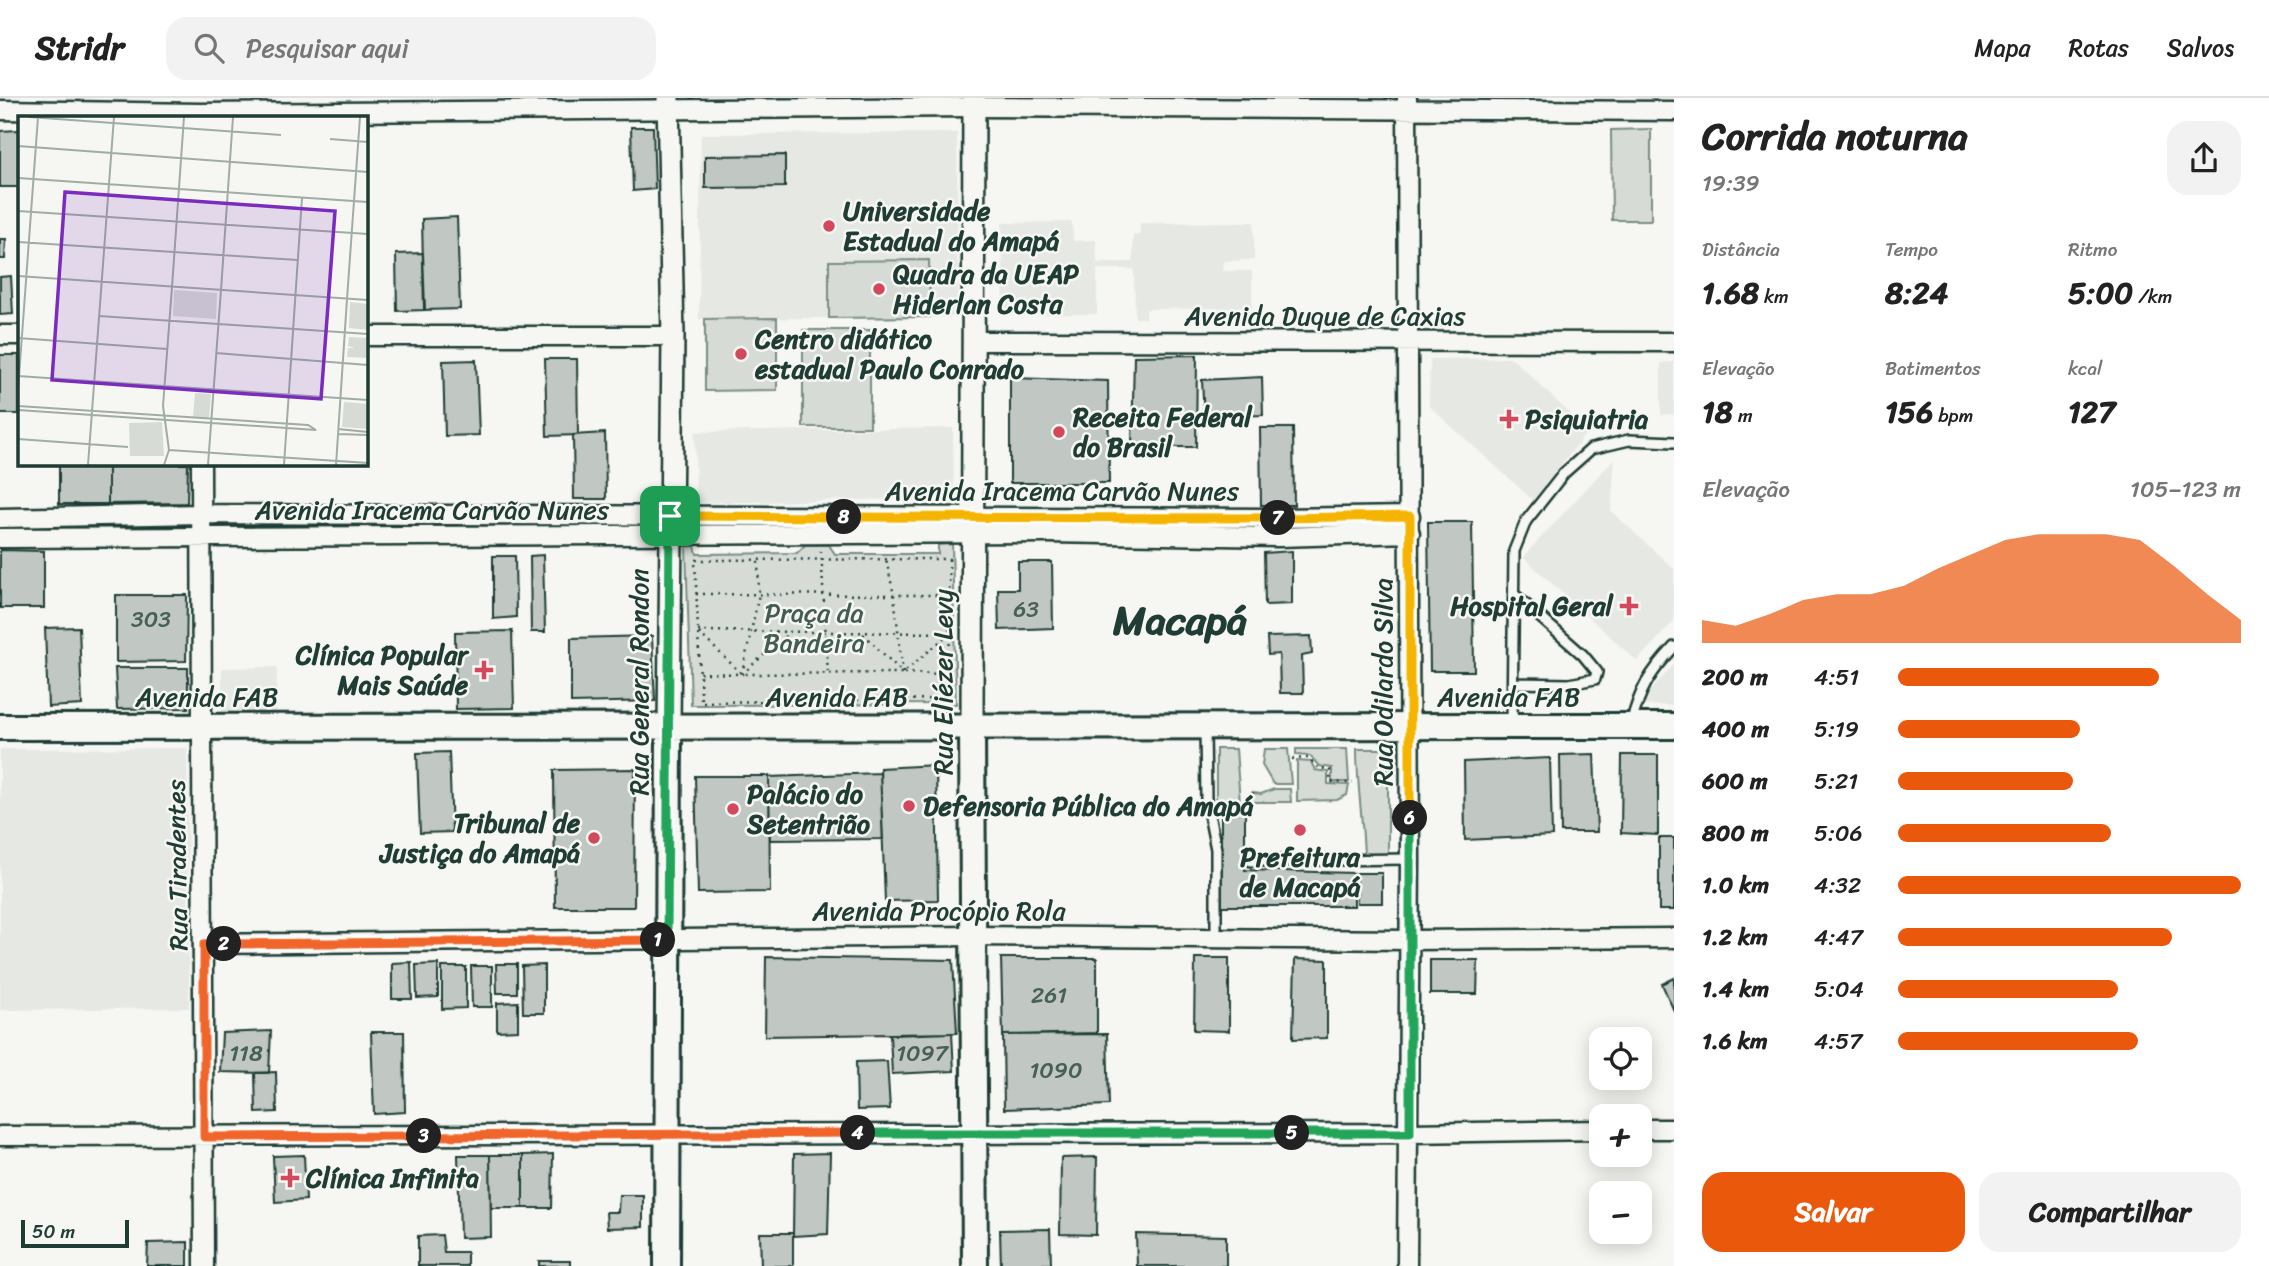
<!DOCTYPE html>
<html lang="pt">
<head>
<meta charset="utf-8">
<style>
  body { margin:0; font-family:Sriracha,sans-serif; background:#f2f2f2; color:#222; height:100vh; display:flex; flex-direction:column; font-size:26px; white-space:nowrap }
  * { box-sizing:border-box; margin:0 }
  p { font-size:23px; color:#767676 }
  .icon { flex:none; width:38px; height:38px; fill:none; stroke:currentColor; stroke-width:2; stroke-linecap:round; stroke-linejoin:round }
  .map { position:relative; flex:1; overflow:hidden }
  .panel { display:flex; flex-direction:column; background:#fff; width:595px }
  .panel>* { flex:none }
  .fabs { position:absolute; left:1589px; top:929px; display:grid; gap:14px }
  .fabs a { display:grid; place-items:center; width:63px; height:63px; border-radius:14px; background:#fff; box-shadow:0 4px 18px #0003; font-size:35px }
  .scale { position:absolute; left:21px; bottom:18px; width:108px; box-sizing:border-box; padding-left:7px; border:4px solid #1f3d34; border-top:0; font-size:19px; line-height:24px; white-space:nowrap; color:#1f3d34; -webkit-text-stroke:5px #f6f6f2; paint-order:stroke }
  .pin { position:absolute; display:grid; place-items:center; width:60px; height:60px; color:#fff; margin:-30px; border-radius:14px; box-shadow:0 4px 10px #0006 }
  .km { position:absolute; width:35px; height:35px; margin:-18px; border-radius:50%; background:#222; color:#fff; font-size:19px; line-height:35px; text-align:center }
  .round { display:grid; place-items:center; flex:none; width:74px; height:74px; border-radius:21px; background:#f2f2f2 }
  .overview { display:flex; align-items:center; justify-content:space-between; height:119px; padding:0 28px }
  h1 { font-size:38px; font-weight:800; line-height:52px }
  .metrics { display:grid; grid-template-columns:repeat(3,1fr); gap:10px; height:119px; padding:7px 28px }
  .metrics div { display:grid; align-content:center }
  .metrics b { font-size:30px; font-weight:800 }
  .metrics small { font-size:19px; font-weight:400 }
  .metrics p { font-size:19px }
  .chart { height:196px; padding:14px 28px }
  .chart p { display:flex; justify-content:space-between }
  .chart svg { width:100%; height:126px; margin-top:7px; fill:#ea580c; opacity:.7 }
  .cta { display:flex; gap:14px; margin-top:auto; padding:14px 28px }
  .cta a { flex:1; height:80px; border-radius:21px; background:#ea580c; color:#fff; font-size:28px; font-weight:800; line-height:80px; text-align:center }
  .cta a+a { background:#f2f2f2; color:#222 }
  ul { padding:0 28px; list-style:none; font-size:23px }
  li { display:grid; grid-template-columns:112px 84px 1fr; align-items:center; height:52px }
  li i { height:18px; border-radius:9px; background:#ea580c }
  header { display:flex; align-items:center; gap:42px; box-sizing:border-box; height:98px; padding:0 35px; background:#fff; border-bottom:2px solid #e0e0e0 }
  header strong { font-size:33px }
  nav { display:flex; gap:38px; margin-inline-start:auto; font-size:24px }
  .search { width:490px; height:63px; background:#f2f2f2; display:flex; align-items:center; gap:18px; box-sizing:border-box; padding:0 24px; border-radius:21px; color:#767676; font-size:26px }
  main { display:flex; flex:1; min-height:0 }
  .map>svg:first-child { display:block }
  .built { fill:#e6e8e4 }
  .green { fill:#d6dbd6; stroke:#7a8c85; stroke-width:2 }
  .building { fill:#c1c8c3; stroke:#1f3d34; stroke-width:2 }
  .lines { fill:none; stroke-linecap:round; stroke-linejoin:round }
  .service-casing { stroke:#1f3d34; stroke-width:14 }
  .minor-casing { stroke:#1f3d34; stroke-width:23 }
  .tertiary-casing { stroke:#1f3d34; stroke-width:26 }
  .secondary-casing { stroke:#1f3d34; stroke-width:30 }
  .path { stroke:#1f3d34; stroke-width:2.5; stroke-dasharray:2 5; stroke-linecap:butt }
  .service { stroke:#f6f6f2; stroke-width:9 }
  .minor { stroke:#f6f6f2; stroke-width:18 }
  .tertiary { stroke:#f6f6f2; stroke-width:21 }
  .secondary { stroke:#f6f6f2; stroke-width:24 }
  .split-1-casing { stroke:#fff; stroke-width:14 }
  .split-2-casing { stroke:#fff; stroke-width:14 }
  .split-3-casing { stroke:#fff; stroke-width:14 }
  .split-4-casing { stroke:#fff; stroke-width:14 }
  .split-5-casing { stroke:#fff; stroke-width:14 }
  .split-6-casing { stroke:#fff; stroke-width:14 }
  .split-7-casing { stroke:#fff; stroke-width:14 }
  .split-8-casing { stroke:#fff; stroke-width:14 }
  .split-9-casing { stroke:#fff; stroke-width:14 }
  .split-1 { stroke:#22a559; stroke-width:9 }
  .split-2 { stroke:#f0652b; stroke-width:9 }
  .split-3 { stroke:#f0652b; stroke-width:9 }
  .split-4 { stroke:#f0652b; stroke-width:9 }
  .split-5 { stroke:#22a559; stroke-width:9 }
  .split-6 { stroke:#22a559; stroke-width:9 }
  .split-7 { stroke:#f5b400; stroke-width:9 }
  .split-8 { stroke:#f5b400; stroke-width:9 }
  .split-9 { stroke:#f5b400; stroke-width:9 }
  .poi-dot { fill:#d1495b; stroke:#f6f6f2; stroke-width:2.5 }
  .labels { text-anchor:middle; dominant-baseline:central; stroke-width:5; stroke-linejoin:round; paint-order:stroke }
  .number-label { font-size:23px; fill:#486058 }
  .poi-label { font-size:26px; font-weight:bold; fill:#1f3d34; stroke:#f6f6f2; text-anchor:start }
  .street-label { font-size:26px; fill:#1f3d34; stroke:#f6f6f2 }
  .park-label { font-size:26px; fill:#445d54; stroke:#f6f6f2 }
  .town-label { font-size:40px; font-weight:bold; fill:#1f3d34; stroke:#f6f6f2 }
  .inset-road { fill:none; stroke:#a0aca6; stroke-width:2 }
  .view { fill:#7b2cbf; fill-opacity:0.15; stroke:#7b2cbf; stroke-width:3.5 }
  .inset-edge { fill:none; stroke:#1f3d34; stroke-width:3.5 }
</style>
</head>
<body>
<header>
<strong>Stridr</strong>
<div class="search"><svg class="icon" aria-label="search" viewBox="0 0 24 24"><circle cx="10" cy="10" r="6"/><path d="M15 15l6 6"/></svg>Pesquisar aqui</div>
<nav><a>Mapa</a><a>Rotas</a><a>Salvos</a></nav>
</header>
<main>
<div class="map">
<svg width="1674" height="1168" viewBox="0 0 1674 1168">
  <rect width="100%" height="100%" fill="#f6f6f2"/>
  <filter id="ink" filterUnits="userSpaceOnUse"><feTurbulence type="fractalNoise" baseFrequency=".0143" numOctaves="2"/><feDisplacementMap in="SourceGraphic" scale="14" xChannelSelector="R" yChannelSelector="G"/><feConvolveMatrix kernelMatrix="1 2 1 2 8 2 1 2 1" color-interpolation-filters="sRGB"/></filter>
  <g filter="url(#ink)">
    <path class="built" d="M957 35 958 219 699 221 701 36Z
      M1072 124 1073 143 1096 142 1097 165 1133 164V137H1140V125L1254 124V162L1223 163V173H1252V210L1146 211V220H1135L1134 171H1097V216L1004 217 1002 125Z
      M1512 260 1588 333 1533 402 1429 308 1430 261Z
      M1674 264V316L1661 317V265Z
      M953 330 954 400 696 405 695 334Z
      M1615 360 1611 413 1674 471V523L1637 563 1523 459Z
      M1674 566V607L1638 608Z
      M277 569 276 615 222 616V570Z
      M187 650 189 910 0 912V651Z"/>
    <path class="green" d="M1651 31V122H1612L1611 32Z
      M929 162 930 219 829 220V163Z
      M777 220V292L705 293V221Z
      M803 232H870V329H803Z
      M952 446 956 606 691 607 686 449 695 448 697 456 797 455 805 447H829L835 456H938V447Z
      M1216 651H1236L1240 705 1234 711H1216Z
      M1264 651H1288L1291 686H1273L1262 667Z
      M1296 651H1347L1349 684H1332V670L1319 668 1310 658 1296 657Z
      M1357 651H1388V759H1364C1363 722 1357 688 1357 651Z
      M1297 663 1311 664 1315 672 1328 674V686L1349 687 1347 697 1337 702 1297 703Z
      M1274 691H1290L1291 704H1246L1254 695 1261 696Z"/>
    <path class="building" d="M631 29H653L655 91 633 93Z
      M19 32V89H0V33Z
      M785 57V89L705 90V58Z
      M457 119 460 211 424 212 422 121Z
      M0 141H6L5 161H0Z
      M423 155 425 212 397 213 396 156Z
      M11 178 13 216 0 217V179Z
      M0 257H19V316H0Z
      M1197 257 1196 349H1132L1134 258Z
      M545 261H577L578 337 547 338Z
      M476 262 479 337 445 338 443 263Z
      M1262 279 1263 317 1204 319 1202 282Z
      M1010 280 1108 283 1109 385H1010Z
      M1260 330H1293L1294 407H1261Z
      M605 335 606 401H574L573 337Z
      M59 366H108V406H59Z
      M108 366H188L187 405 108 406Z
      M1428 424H1472L1474 573H1430Z
      M0 452 44 453V510H0Z
      M1292 453V506L1265 507 1264 455Z
      M543 457 545 534H531L530 458Z
      M493 458H515L516 519 493 521Z
      M1018 464H1052L1053 530 999 532 998 491H1018Z
      M116 497H187L186 563 116 564Z
      M79 529 82 607 48 609 45 530Z
      M512 533 514 610 456 611 455 534Z
      M652 538 655 603 571 605V540Z
      M1311 538 1312 556 1302 558 1303 595H1280L1279 556 1268 557 1267 539Z
      M115 570H188V610L117 611Z
      M449 654 452 734 420 735 417 655Z
      M1594 656 1597 734H1561L1560 657Z
      M1622 657H1658V737L1621 735Z
      M1550 660 1552 738 1465 742 1464 664Z
      M936 667 938 802 885 803 880 670Z
      M635 671 634 809H555L554 672Z
      M880 675 883 741 770 742 769 679Z
      M695 678H769L770 794 698 795Z
      M1221 712H1245V772L1354 775V808H1221Z
      M1659 740H1674V812H1659Z
      M1357 775H1382V805H1357Z
      M766 859 953 862 957 935 765 938Z
      M1001 860H1097V935L1003 937Z
      M1195 860H1229V933L1194 932Z
      M1295 861 1327 862V940L1293 941Z
      M1430 862H1478L1477 896H1430Z
      M411 864 412 901H392V865Z
      M438 866V899L417 900 416 867Z
      M496 866H517V895H497Z
      M544 867V915H523L522 868Z
      M471 868H492V909H472Z
      M442 869H466V910L442 911Z
      M1674 880V913L1662 886Z
      M518 904V932L497 933V905Z
      M271 933 269 975 220 974 222 935Z
      M371 934H404L405 1014 374 1016Z
      M952 935 954 973 892 976 890 937Z
      M1107 936 1109 1007 1004 1011 1003 937Z
      M887 963 890 1011 857 1012 856 964Z
      M276 974 277 1014 256 1015 255 975Z
      M830 1055 828 1136 793 1138 794 1056Z
      M553 1056 552 1110H523V1057Z
      M304 1057 306 1102 275 1104 273 1058Z
      M458 1057H490L491 1139 460 1140Z
      M490 1057H523V1110H491Z
      M1097 1059 1096 1137 1060 1136 1061 1060Z
      M619 1097H643V1129L607 1130 606 1114H618Z
      M1050 1131 1051 1166 1001 1168 1000 1132Z
      M760 1135H793V1168H761Z
      M1136 1136 1226 1138V1168H1137Z
      M442 1137 444 1154H467V1168H418V1138Z
      M188 1144V1168H147L148 1145Z
      M539 1163H570V1168H539Z"/>
    <g class="lines">
      <g class="service-casing">
        <path id="service" d="M1514 585 1569 586 1595 581 1597 574 1583 557 1515 497
          M1512 625 1514 453 1526 423 1564 375 1591 351 1629 342 1674 344
          M1631 626C1640 591 1649 576 1674 549
          M1205 630 1206 702 1216 751V840
          M1251 763 1410 761"/>
      </g>
      <g class="minor-casing">
        <path id="minor" d="M1407 0 1410 761 1407 1168
          M0 12 199 15 974 9 1674 13
          M0 237H19
          M366 238H673
          M975 243 1674 244
          M201 366 204 1168
          M0 420 201 416 1277 420 1410 418
          M0 440 1047 435 1279 439 1410 435
          M204 846 972 838 1410 842 1674 840
          M1640 1031H1674
          M0 1038 1410 1035 1601 1032"/>
      </g>
      <g class="tertiary-casing">
        <path id="tertiary" d="M668 0 673 238 669 629
          M972 629 974 0"/>
      </g>
      <g class="secondary-casing">
        <path id="secondary" d="M0 629 1674 628
          M972 629 975 1168
          M667 1168 669 629"/>
      </g>
      <path class="path" d="M821 453 828 576
        M949 461 950 601 701 604 695 462Z
        M696 496 894 497 886 461
        M698 533 950 535
        M699 535 742 576 903 575
        M950 535 903 575 950 576
        M863 536 903 575
        M700 575 742 576 789 535
        M903 575 894 497H950
        M742 576 759 496 758 462
        M1292 661 1308 660 1318 670 1330 672V684L1353 685
        M1243 706 1255 692"/>
      <use href="#service" class="service"/>
      <use href="#minor" class="minor"/>
      <use href="#tertiary" class="tertiary"/>
      <use href="#secondary" class="secondary"/>
    </g>
  </g>
  <g class="lines" filter="url(#ink)">
    <g class="split-1-casing">
      <path id="split-1" d="M658 842H667L670 418"/>
    </g>
    <g class="split-2-casing">
      <path id="split-2" d="M224 846 658 842"/>
    </g>
    <g class="split-3-casing">
      <path id="split-3" d="M224 846H204V1039L424 1038"/>
    </g>
    <g class="split-4-casing">
      <path id="split-4" d="M424 1038 858 1035"/>
    </g>
    <g class="split-5-casing">
      <path id="split-5" d="M858 1035H1292"/>
    </g>
    <g class="split-6-casing">
      <path id="split-6" d="M1292 1035H1410V720"/>
    </g>
    <g class="split-7-casing">
      <path id="split-7" d="M1278 420 1410 418V720"/>
    </g>
    <g class="split-8-casing">
      <path id="split-8" d="M844 419 1278 420"/>
    </g>
    <g class="split-9-casing">
      <path id="split-9" d="M670 418 844 419"/>
    </g>
    <use href="#split-1" class="split-1"/>
    <use href="#split-2" class="split-2"/>
    <use href="#split-3" class="split-3"/>
    <use href="#split-4" class="split-4"/>
    <use href="#split-5" class="split-5"/>
    <use href="#split-6" class="split-6"/>
    <use href="#split-7" class="split-7"/>
    <use href="#split-8" class="split-8"/>
    <use href="#split-9" class="split-9"/>
  </g>
  <g class="poi-dot">
    <circle cx="829" cy="128" r="7"/>
    <circle cx="879" cy="191" r="7"/>
    <circle cx="741" cy="256" r="7"/>
    <path d="M1505.5 310.5h7v7h7v7h-7v7h-7v-7h-7v-7h7z"/>
    <circle cx="1059" cy="334" r="7"/>
    <path d="M1625.5 497.5h7v7h7v7h-7v7h-7v-7h-7v-7h7z"/>
    <path d="M480.5 561.5h7v7h7v7h-7v7h-7v-7h-7v-7h7z"/>
    <circle cx="909" cy="708" r="7"/>
    <circle cx="733" cy="711" r="7"/>
    <circle cx="1300" cy="732" r="7"/>
    <circle cx="594" cy="740" r="7"/>
    <path d="M286.5 1069.5h7v7h7v7h-7v7h-7v-7h-7v-7h7z"/>
  </g>
  <g class="labels">
    <g class="number-label">
      <text x="1026" y="511">63</text>
      <text x="151" y="521">303</text>
      <text x="1049" y="897">261</text>
      <text x="246" y="955">118</text>
      <text x="922" y="955">1097</text>
      <text x="1056" y="972">1090</text>
    </g>
    <g class="poi-label">
      <text x="843" y="113">Universidade<tspan x="843" dy="30">Estadual do Amapá</tspan></text>
      <text x="893" y="176">Quadra da UEAP<tspan x="893" dy="30">Hiderlan Costa</tspan></text>
      <text x="755" y="241">Centro didático<tspan x="755" dy="30">estadual Paulo Conrado</tspan></text>
      <text x="1073" y="319">Receita Federal<tspan x="1073" dy="30">do Brasil</tspan></text>
      <text x="1525" y="321">Psiquiatria</text>
      <text x="1613" y="508" text-anchor="end">Hospital Geral</text>
      <text x="468" y="557" text-anchor="end">Clínica Popular<tspan x="468" dy="30">Mais Saúde</tspan></text>
      <text x="747" y="696">Palácio do<tspan x="747" dy="30">Setentrião</tspan></text>
      <text x="923" y="708">Defensoria Pública do Amapá</text>
      <text x="580" y="725" text-anchor="end">Tribunal de<tspan x="580" dy="30">Justiça do Amapá</tspan></text>
      <text x="1300" y="759" text-anchor="middle">Prefeitura<tspan x="1300" dy="30">de Macapá</tspan></text>
      <text x="306" y="1080">Clínica Infinita</text>
    </g>
    <g class="street-label">
      <text x="1325" y="218">Avenida Duque de Caxias</text>
      <text x="1062" y="393">Avenida Iracema Carvão Nunes</text>
      <text x="432" y="412">Avenida Iracema Carvão Nunes</text>
      <text transform="translate(639 584) rotate(-90)">Rua General Rondon</text>
      <text transform="translate(943 584) rotate(-90)">Rua Eliézer Levy</text>
      <text transform="translate(1383 584) rotate(-90)">Rua Odilardo Silva</text>
      <text x="207" y="599">Avenida FAB</text>
      <text x="837" y="599">Avenida FAB</text>
      <text x="1509" y="599">Avenida FAB</text>
      <text transform="translate(177 767) rotate(-91)">Rua Tiradentes</text>
      <text x="939" y="813">Avenida Procópio Rola</text>
    </g>
    <g class="park-label">
      <text x="814" y="515">Praça da<tspan x="814" dy="30">Bandeira</tspan></text>
    </g>
    <g class="town-label">
      <text x="1180" y="522">Macapá</text>
    </g>
  </g>
  <g transform="translate(18 18)">
    <rect width="350" height="350" fill="#f6f6f2"/>
    <path d="M156 174 199 177 198 203 155 200ZM332 186 350 188V214L331 212ZM331 221 350 222V242L329 241 330 232H336L330 230ZM177 277 193 278 191 302 175 301ZM326 286 350 288V313L324 311ZM144 306 146 340H112L111 307Z" fill="#d6dbd6"/>
    <path class="inset-road" d="M11 1 263 19M312 23 350 26M0 30 350 56M0 62 350 86M0 95 350 118M0 126 280 144M0 160 350 184M154 171 166 1M203 174 215 1M329 183 342 1M81 200 350 218M0 222 149 233M198 237 350 249M0 260 350 284M0 274 20 1M0 290 290 309 298 314 0 294M320 313 350 316M320 318 350 319M0 323 110 331M151 334 350 347M70 349 96 1M146 349 151 334 145 290 154 171M190 349 203 174M266 349 284 82M318 349 329 183"/>
    <path class="view" d="M47 76 317 95 303 283 34 264Z"/>
    <rect width="350" height="350" class="inset-edge"/>
  </g>
</svg>
<div class="fabs">
<a><svg class="icon" aria-label="locate" viewBox="0 0 24 24"><circle cx="12" cy="12" r="6"/><path d="M12 2v4M12 18v4M2 12h4M18 12h4"/></svg></a>
<a>+</a>
<a>−</a>
</div>
<div class="scale">50 m</div>
<div class="pin" style="left:670px;top:418px;background:#1e9e55"><svg class="icon" aria-label="arrive" viewBox="0 0 24 24"><path d="M6 21V4h12l-3 4 3 4H6"/></svg></div>
<b class="km" style="left:658px;top:842px">1</b>
<b class="km" style="left:224px;top:846px">2</b>
<b class="km" style="left:424px;top:1038px">3</b>
<b class="km" style="left:858px;top:1035px">4</b>
<b class="km" style="left:1292px;top:1035px">5</b>
<b class="km" style="left:1410px;top:720px">6</b>
<b class="km" style="left:1278px;top:420px">7</b>
<b class="km" style="left:844px;top:419px">8</b>
</div>
<section class="panel">
<div class="overview"><div><h1>Corrida noturna</h1><p>19:39</p></div><a class="round"><svg class="icon" aria-label="share" viewBox="0 0 24 24"><path d="M12 15V3M7 8l5-5 5 5M5 13v7h14v-7"/></svg></a></div>
<div class="metrics">
<div><p>Distância</p><b>1.68<small> km</small></b></div>
<div><p>Tempo</p><b>8:24</b></div>
<div><p>Ritmo</p><b>5:00<small> /km</small></b></div>
</div>
<div class="metrics">
<div><p>Elevação</p><b>18<small> m</small></b></div>
<div><p>Batimentos</p><b>156<small> bpm</small></b></div>
<div><p>kcal</p><b>127</b></div>
</div>
<div class="chart"><p><span>Elevação</span>105–123 m</p>
<svg viewBox="0 0 160 44" preserveAspectRatio="none"><path d="M0 44V36L10 38L20 34L30 29L40 27L50 27L60 24L70 18L80 13L90 8L100 6L110 6L120 6L130 8L140 17L150 27L160 36V44z"/></svg>
</div>
<ul>
<li><b>200 m</b>4:51<i style="width:76%"></i></li>
<li><b>400 m</b>5:19<i style="width:53%"></i></li>
<li><b>600 m</b>5:21<i style="width:51%"></i></li>
<li><b>800 m</b>5:06<i style="width:62%"></i></li>
<li><b>1.0 km</b>4:32<i style="width:100%"></i></li>
<li><b>1.2 km</b>4:47<i style="width:80%"></i></li>
<li><b>1.4 km</b>5:04<i style="width:64%"></i></li>
<li><b>1.6 km</b>4:57<i style="width:70%"></i></li>
</ul>
<div class="cta"><a>Salvar</a><a>Compartilhar</a></div>
</section>
</main>
</body>
</html>
